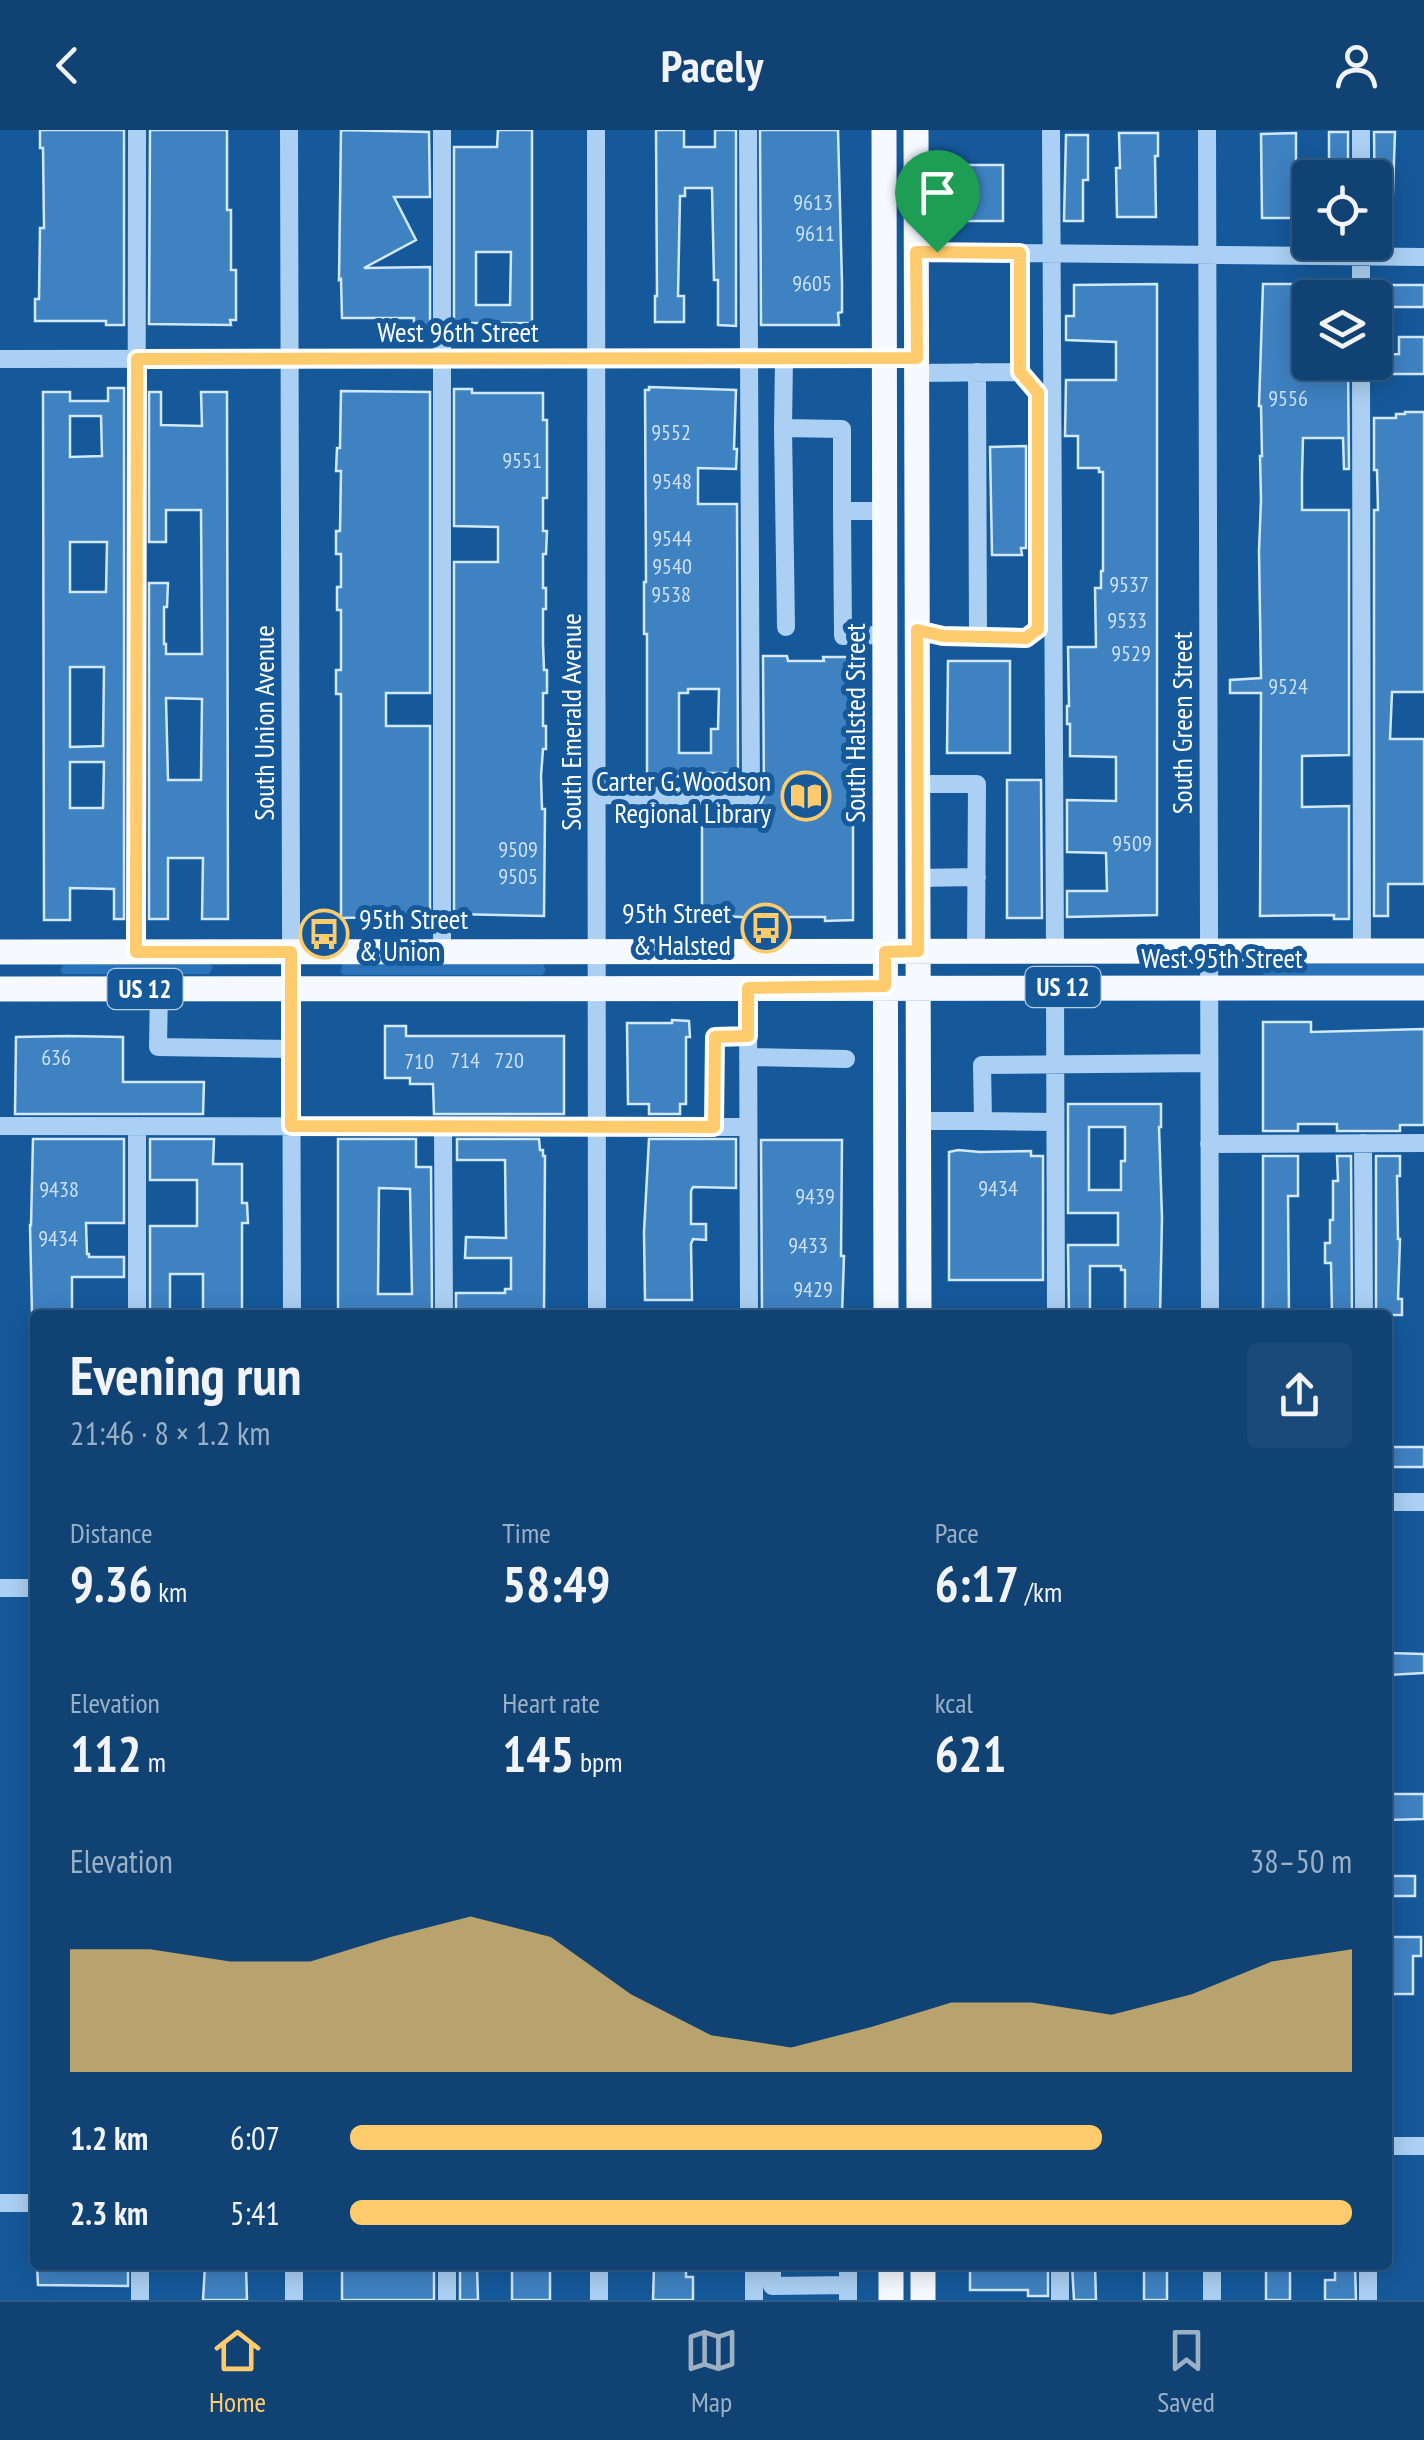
<!DOCTYPE html>
<html lang="en">
<head>
<meta charset="utf-8">
<style>
  body { margin:0; font-family:"PT Sans Narrow",sans-serif; background:#194a79; color:#f1f3f6; height:100vh; display:flex; flex-direction:column; font-size:38px; white-space:nowrap }
  * { box-sizing:border-box; margin:0 }
  p { font-size:32px; color:#9cb0c5 }
  .icon { flex:none; width:55px; height:55px; fill:none; stroke:currentColor; stroke-width:2; stroke-linecap:round; stroke-linejoin:round }
  .map { position:relative; flex:1; overflow:hidden }
  .details { position:absolute; left:30px; top:1180px; width:1362px; height:960px; display:flex; flex-direction:column; background:#104374; border-radius:10px; box-shadow:0 5px 25px #0003,0 0 0 2px #305c86 }
  .details>* { flex:none }
  .fabs { position:absolute; left:1292px; top:30px; display:grid; gap:20px }
  .fabs a { display:grid; place-items:center; width:100px; height:100px; border-radius:10px; background:#104374; box-shadow:0 5px 25px #0003,0 0 0 2px #305c86; font-size:50px }
  .pin { position:absolute; display:grid; place-items:center; width:85px; height:85px; color:#fff; margin:-102px -42px; border-radius:50% 50% 50% 0; rotate:-45deg; box-shadow:0 0 10px #0007 }
  .pin .icon { rotate:45deg }
  .round { display:grid; place-items:center; flex:none; width:105px; height:105px; border-radius:10px; background:#194a79 }
  .head { display:flex; align-items:center; justify-content:space-between; height:170px; padding:0 40px }
  h1 { font-size:55px; font-weight:800; line-height:75px }
  .figures { display:grid; grid-template-columns:repeat(3,1fr); gap:15px; height:170px; padding:10px 40px }
  .figures div { display:grid; align-content:center }
  .figures b { font-size:50px; font-weight:800 }
  .figures small { font-size:28px; font-weight:400 }
  .figures p { font-size:28px }
  .chart { height:280px; padding:20px 40px }
  .chart p { display:flex; justify-content:space-between }
  .chart svg { width:100%; height:180px; margin-top:10px; fill:#ffcb6c; opacity:.7 }
  ul { padding:0 40px; list-style:none; font-size:32px }
  li { display:grid; grid-template-columns:160px 120px 1fr; align-items:center; height:75px }
  li i { height:25px; border-radius:12px; background:#ffcb6c }
  header { display:flex; justify-content:space-between; align-items:center; height:130px; padding:0 40px; background:#104374; font-size:45px; font-weight:800 }
  .tabs { display:flex; justify-content:space-around; align-items:center; height:140px; border-top:2px solid #305c86; background:#104374; font-size:28px; color:#9cb0c5 }
  .tabs a { display:grid; justify-items:center; gap:5px }
  .tabs .on { color:#ffcb6c }
  .map>svg:first-child { display:block }
  .green { fill:#2873b9 }
  .building { fill:#3e82c2; stroke:#d2e8fd; stroke-width:2.5; fill-rule:evenodd }
  .lines { fill:none; stroke-linecap:round; stroke-linejoin:round }
  .minor { stroke:#abd0f3; stroke-width:18 }
  .major { stroke:#f6faff; stroke-width:25 }
  .route-casing { stroke:#fff; stroke-width:20 }
  .route { stroke:#ffcb6c; stroke-width:12 }
  .labels { text-anchor:middle; dominant-baseline:central; stroke-width:10; stroke-linejoin:round; paint-order:stroke }
  .number-label { font-size:22px; fill:#cfe0f0 }
  .shield { fill:#15599b; stroke:#b9cde1; stroke-width:2.5 }
  .shield-label { font-size:25px; font-weight:bold; fill:#fff }
  .street-label { font-size:28px; fill:#fff; stroke:#15599b }
  .poi-label { font-size:28px; fill:#fff; stroke:#15599b; text-anchor:end }
</style>
</head>
<body>
<header><svg class="icon" aria-label="back" viewBox="0 0 24 24"><path d="M15 5l-7 7 7 7"/></svg>Pacely<svg class="icon" aria-label="person" viewBox="0 0 24 24"><circle cx="12" cy="8" r="4"/><path d="M4 21q1-7 8-7t8 7"/></svg></header>
<div class="map">
<svg width="1424" height="2170" viewBox="0 0 1424 2170">
  <rect width="100%" height="100%" fill="#15599b"/>
  <path class="green" d="M210 834 213 837 209 844H63L60 841 63 835Z
    M343 834H543L546 840 542 845H344L340 842Z
    M1265 834H1424V845H1264L1260 839Z"/>
  <path class="building" d="M40 0H124V195H106V191H35V169H39L40 98H44L43 18H40Z
    M150 0H227V80H231V140H236V190H230L231 195 149 194Z
    M341 0 429 2 430 67H394L416 110 364 138 430 137V198H414V188H342L341 149 339 150Z
    M498 0H532V193H471V197H454V17H497ZM476 122H511L510 175H476Z
    M656 0H684V17H715V0H736V196L718 195V150H714L712 58H685V66H680L678 166H684V192H655V166H657Z
    M760 0H838L842 153V182L838 183 839 195H761Z
    M1329 2H1348V48H1329Z
    M1374 2H1395L1392 90H1375Z
    M1119 3H1158V26H1155L1156 87H1117L1116 38H1120Z
    M1296 3V88H1262L1261 4Z
    M1066 5H1088V50H1083V91H1064Z
    M946 35H1003V91H946Z
    M1157 154V785L1067 787V761H1107L1106 723 1067 722V670L1116 671V627L1070 626V594H1067V576H1069L1068 517H1096L1095 458H1101V441H1103V342H1099V338H1078V306H1065L1066 250H1116V212L1066 210V186H1074V155Z
    M1263 154H1310L1307 232H1348L1349 339H1344L1343 308H1303L1302 346V380H1349V625L1302 626V677L1349 676V789H1334V785L1260 786 1261 563H1230V550L1261 548 1259 421 1261 370 1260 326H1262L1261 276H1259Z
    M1388 155H1424V177H1379V159H1388Z
    M1399 207H1424V244H1375V225L1399 224Z
    M649 257 736 260 734 319H737L736 339 698 338V374H737L738 643H688V646L647 647V504H644V452H646L645 260H649ZM688 559H719L718 599H711V623H679V563H688Z
    M108 258H124V789H114V759L70 758V790H44L43 262H70V271H108ZM70 286H101L102 326 70 327ZM70 412H107L106 462H70ZM70 537H104L103 616 70 617ZM70 632H104L103 678H70Z
    M454 259H472V263H543V290H547V368H543V401H547L546 424H543V458H546V479H543V513L544 540H547V563H543V596H546V619H543L541 646 542 679H545L544 786 454 784V432H498V397L454 396Z
    M341 261 430 262V563H386V596H430V786L341 788V564H336V540H341V480H337V457H341V424H336V401H340L341 341H336L337 318H340Z
    M149 262H161V295L202 296 201 262H227L228 789H202L203 728H168V789H149V453H168L167 477H164V514H166V524H202L201 380H166V412H149ZM166 568 202 569 201 650H168Z
    M1405 282H1424V562H1392L1390 609H1424V754H1388V786H1374V380H1378L1377 340H1374V288H1396V284H1405Z
    M1026 316V418H1021L1022 425H992L990 317Z
    M763 526H787L788 531H824L823 527H850V530H853V606H850L851 656 853 655V790L825 791V787H788V791H759V788L702 785V689H759V676L764 667Z
    M948 531H1010V623H947Z
    M1007 650H1041L1042 788H1007Z
    M672 890 689 891 690 907H686V974H680V984H649V974H628L627 893H672Z
    M1263 892H1311V902L1424 899V995H1400V1001H1337V994H1298V1001H1263Z
    M385 896H406V906H564V984H434L433 954H410V948H385Z
    M68 906 123 907V952H204L203 984H15L16 907Z
    M1068 974H1161V997H1159L1162 1088 1160 1185H1125V1140H1121V1136H1090V1185H1069L1068 1115H1118V1083H1068ZM1089 997H1125V1031H1121V1060H1089Z
    M33 1009H124V1093H86L87 1124H89V1127H124V1147H72V1185H32L30 1095H31Z
    M150 1009H214L213 1034H242V1073H247L248 1093H242V1185H203V1144H170V1185H150V1096H197V1050H150Z
    M338 1009H416V1037H431L432 1185H338ZM379 1058 410 1059 412 1164H378Z
    M457 1009H539L540 1020H543V1026H545L544 1183H456V1163H505V1159H511V1128H465L466 1107 506 1108 505 1030H457Z
    M649 1009H736V1058L693 1057 691 1061V1094H706V1110L693 1109 691 1114 692 1170H645L644 1102Z
    M761 1010H842L841 1126H844L842 1185H762Z
    M958 1020 980 1022 1031 1021V1026H1043V1150H949V1022Z
    M1263 1026H1298V1066H1288L1289 1185H1263Z
    M1337 1026H1351L1352 1185H1332L1331 1133H1325V1113H1330V1090H1333V1051H1338Z
    M1376 1026H1400V1046H1397L1398 1109H1400L1398 1169H1402V1185H1376Z
    M1388 1317H1424V1337H1388Z
    M1388 1523 1424 1524V1543L1388 1545Z
    M1388 1664H1424V1689L1388 1690Z
    M1388 1746H1415V1766H1388Z
    M1388 1807H1421V1826H1413V1864H1388Z
    M37 2135H128V2156L38 2155Z
    M205 2135H246L247 2170H203Z
    M460 2135H477L478 2170H460Z
    M512 2135H550V2170H512Z
    M654 2135H686V2147H693V2170H653Z
    M970 2135H1048V2166H1028V2160H970Z
    M1072 2135H1095L1096 2170H1074Z
    M1144 2135H1167V2170H1144Z
    M1266 2135H1290V2170H1266Z
    M1335 2135H1355L1356 2170H1325V2150H1335Z
    M342 2137 434 2139V2170H342Z"/>
  <g class="lines">
    <path class="minor" d="M289 0 292 1185
      M596 0 597 1185
      M1051 0 1055 822
      M1207 0 1210 1185
      M1361 0V48
      M1361 112V168
      M917 122 1424 127
      M0 229 917 228
      M1361 232 1362 822
      M917 243 1020 242V123
      M783 298 784 229
      M842 381 843 506 884 505
      M786 497 783 298 842 299V381H885
      M917 500 943 506 978 507 977 242
      M978 507 1027 508 1038 499V263L1020 242
      M917 654H977L976 822
      M598 665 751 667 748 0
      M917 748 977 747
      M136 822 137 0
      M442 822V0
      M748 857 749 1185
      M1055 857 1056 1185
      M159 859 158 917 291 919
      M748 927 846 929
      M918 991H983
      M1055 992 983 991 982 935 1209 933
      M0 996 748 997
      M137 996V1185
      M443 996 444 1185
      M714 997 715 907 748 906
      M1363 1013 1364 1185
      M1209 1014 1424 1013
      M1388 1372H1424
      M0 1458H35
      M1388 2016H1424
      M0 2073H35
      M140 2135V2170
      M294 2135V2170
      M447 2135V2170
      M599 2135V2170
      M754 2135V2170
      M772 2135V2156L848 2155
      M1060 2135V2170
      M1212 2135V2170
      M1368 2135V2170
      M848 2170V2135"/>
    <path class="major" d="M884 0 886 1185
      M916 0 919 1185
      M0 822 1424 821
      M0 859 1424 858
      M891 2135V2170
      M923 2170V2135"/>
  </g>
  <g class="lines">
    <g class="route-casing">
      <path id="route" d="M916 122 1020 123V242L1038 263V499L1026 508 943 506 917 500 918 821 885 822V856L748 858V906L715 907 714 997 291 996V822H136L137 229 917 228Z"/>
    </g>
    <use href="#route" class="route"/>
  </g>
  <defs>
    <g id="library-ring" transform="scale(2.5)"><circle r="9.5" fill="#15599b" stroke="#ffcb6c" stroke-width="1.5"/><path d="M-6-4Q-3-5.5-.7-3.5V5Q-3 3-6 4ZM6-4Q3-5.5 .7-3.5V5Q3 3 6 4Z" fill="#ffcb6c"/></g>
    <g id="bus-ring" transform="scale(2.5)"><circle r="9.5" fill="#15599b" stroke="#ffcb6c" stroke-width="1.5"/><path d="M-5-6H5V4H4V6H2V4H-2V6H-4V4H-5ZM-3.5-4V0h7V-4ZM-3.5 1.2v1.5H-2V1.2ZM2 1.2v1.5H3.5V1.2Z" fill="#ffcb6c"/></g>
  </defs>
  <g fill-rule="evenodd">
    <use href="#library-ring" x="806" y="666"/>
    <use href="#bus-ring" x="766" y="798"/>
    <use href="#bus-ring" x="324" y="804"/>
  </g>
  <g class="labels">
    <g class="number-label">
      <text x="813" y="72">9613</text>
      <text x="815" y="103">9611</text>
      <text x="812" y="153">9605</text>
      <text x="1288" y="268">9556</text>
      <text x="671" y="302">9552</text>
      <text x="522" y="330">9551</text>
      <text x="672" y="351">9548</text>
      <text x="672" y="408">9544</text>
      <text x="672" y="436">9540</text>
      <text x="1129" y="454">9537</text>
      <text x="671" y="464">9538</text>
      <text x="1127" y="490">9533</text>
      <text x="1131" y="523">9529</text>
      <text x="1288" y="556">9524</text>
      <text x="1132" y="713">9509</text>
      <text x="518" y="719">9509</text>
      <text x="518" y="746">9505</text>
      <text x="56" y="927">636</text>
      <text x="465" y="930">714</text>
      <text x="509" y="930">720</text>
      <text x="419" y="931">710</text>
      <text x="998" y="1058">9434</text>
      <text x="59" y="1059">9438</text>
      <text x="815" y="1066">9439</text>
      <text x="58" y="1108">9434</text>
      <text x="808" y="1115">9433</text>
      <text x="813" y="1159">9429</text>
    </g>
    <g class="shield">
      <rect x="1025.5" y="837" width="75" height="40" rx="8"/>
      <rect x="107.5" y="839" width="75" height="40" rx="8"/>
    </g>
    <g class="shield-label">
      <text x="1063" y="857">US 12</text>
      <text x="145" y="859">US 12</text>
    </g>
    <g class="street-label">
      <text x="458" y="201">West 96th Street</text>
      <text transform="translate(570 592) rotate(-90)">South Emerald Avenue</text>
      <text transform="translate(263 593) rotate(-90)">South Union Avenue</text>
      <text transform="translate(854 593) rotate(-90)">South Halsted Street</text>
      <text transform="translate(1181 593) rotate(-90)">South Green Street</text>
      <text x="1222" y="827">West 95th Street</text>
    </g>
    <g class="poi-label">
      <text x="771" y="650">Carter G. Woodson<tspan x="771" dy="32">Regional Library</tspan></text>
      <text x="731" y="782">95th Street<tspan x="731" dy="32">&amp; Halsted</tspan></text>
      <text x="359" y="788" text-anchor="start">95th Street<tspan x="359" dy="32">&amp; Union</tspan></text>
    </g>
  </g>
</svg>
<div class="fabs">
<a><svg class="icon" aria-label="locate" viewBox="0 0 24 24"><circle cx="12" cy="12" r="6"/><path d="M12 2v4M12 18v4M2 12h4M18 12h4"/></svg></a>
<a><svg class="icon" aria-label="layers" viewBox="0 0 24 24"><path d="M12 4l9 5-9 5-9-5zM3 14l9 5 9-5"/></svg></a>
</div>
<div class="pin" style="left:937px;top:122px;background:#1e9e55"><svg class="icon" aria-label="arrive" viewBox="0 0 24 24"><path d="M6 21V4h12l-3 4 3 4H6"/></svg></div>
<section class="details">
<div class="head"><div><h1>Evening run</h1><p>21:46 · 8 × 1.2 km</p></div><a class="round"><svg class="icon" aria-label="share" viewBox="0 0 24 24"><path d="M12 15V3M7 8l5-5 5 5M5 13v7h14v-7"/></svg></a></div>
<div class="figures">
<div><p>Distance</p><b>9.36<small> km</small></b></div>
<div><p>Time</p><b>58:49</b></div>
<div><p>Pace</p><b>6:17<small> /km</small></b></div>
</div>
<div class="figures">
<div><p>Elevation</p><b>112<small> m</small></b></div>
<div><p>Heart rate</p><b>145<small> bpm</small></b></div>
<div><p>kcal</p><b>621</b></div>
</div>
<div class="chart"><p><span>Elevation</span>38–50 m</p>
<svg viewBox="0 0 160 44" preserveAspectRatio="none"><path d="M0 44V14L10 14L20 17L30 17L40 11L50 6L60 11L70 25L80 35L90 38L100 33L110 27L120 27L130 30L140 25L150 17L160 14V44z"/></svg>
</div>
<ul>
<li><b>1.2 km</b>6:07<i style="width:75%"></i></li>
<li><b>2.3 km</b>5:41<i style="width:100%"></i></li>
</ul>
</section>
</div>
<nav class="tabs">
<a class="on"><svg class="icon" aria-label="home" viewBox="0 0 24 24"><path d="M3 11l9-7 9 7M6 9v11h12V9"/></svg>Home</a>
<a><svg class="icon" aria-label="map" viewBox="0 0 24 24"><path d="M3 6l6-2 6 2 6-2v14l-6 2-6-2-6 2zM9 4v14M15 6v14"/></svg>Map</a>
<a><svg class="icon" aria-label="saved" viewBox="0 0 24 24"><path d="M7 4h10v16l-5-4-5 4z"/></svg>Saved</a>
</nav>
</body>
</html>
